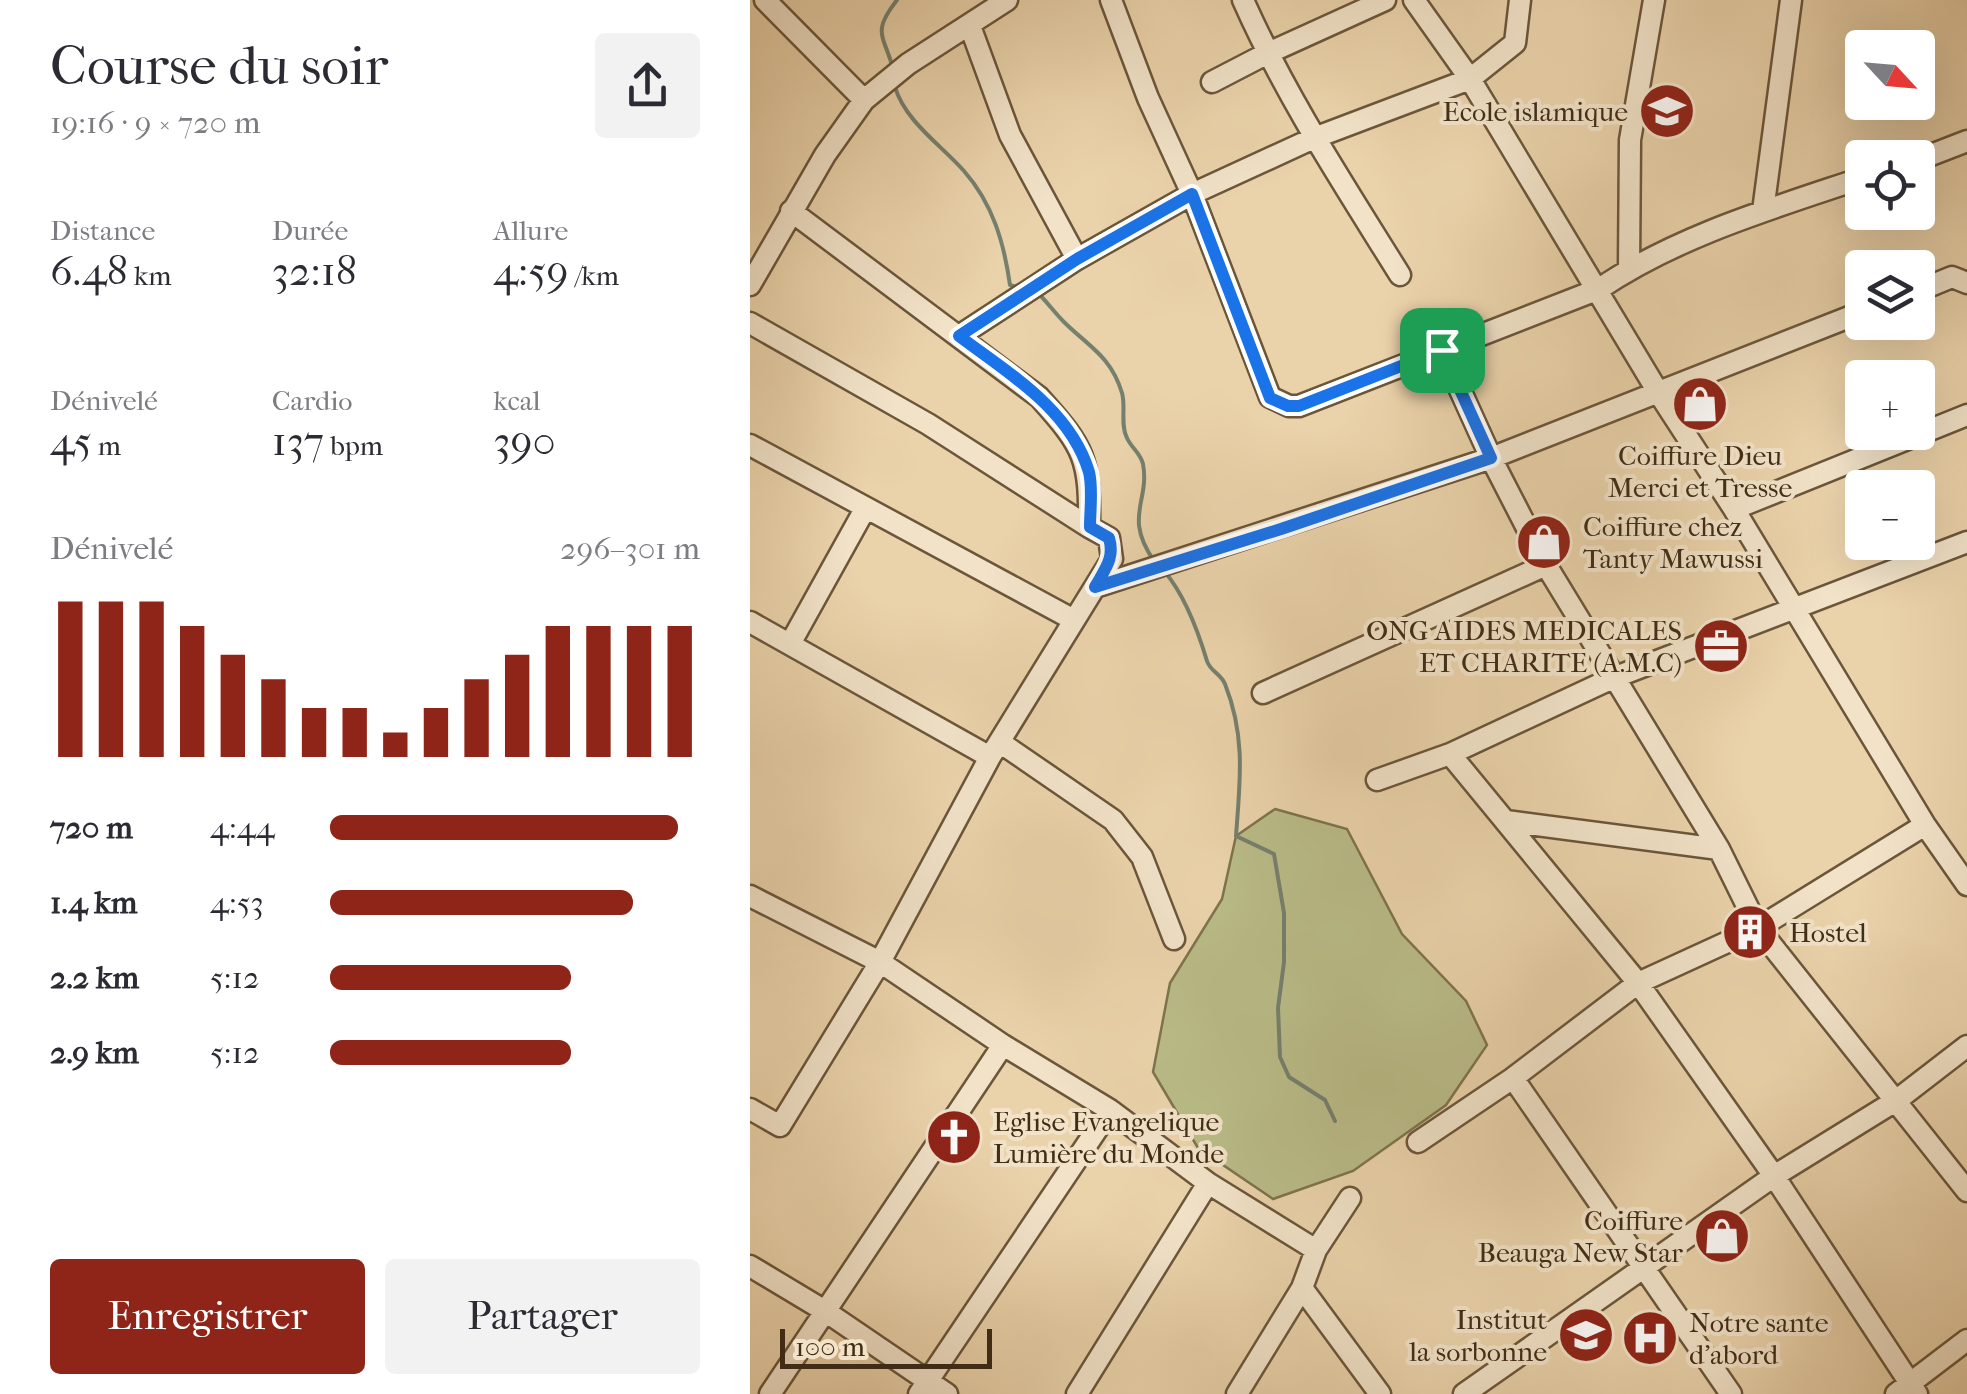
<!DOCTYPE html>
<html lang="fr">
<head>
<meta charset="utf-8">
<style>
  body { margin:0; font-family:"IM FELL French Canon",serif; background:#f2f2f3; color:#2b2b33; height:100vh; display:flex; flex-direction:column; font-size:38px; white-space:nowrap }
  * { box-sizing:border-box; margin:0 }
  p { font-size:32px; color:#7c7c81 }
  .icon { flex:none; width:55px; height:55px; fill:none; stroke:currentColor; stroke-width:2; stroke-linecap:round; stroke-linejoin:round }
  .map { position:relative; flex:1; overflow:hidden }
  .drawer { display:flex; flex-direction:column; background:#fff; width:750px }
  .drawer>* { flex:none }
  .needle { width:65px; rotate:116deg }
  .tools { position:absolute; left:1095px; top:30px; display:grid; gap:20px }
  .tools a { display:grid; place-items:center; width:90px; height:90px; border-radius:10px; background:#fff; box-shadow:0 10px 40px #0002; font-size:50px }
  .scale { position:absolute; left:30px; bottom:25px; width:212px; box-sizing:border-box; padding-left:10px; border:5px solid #412d15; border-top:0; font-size:28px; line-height:35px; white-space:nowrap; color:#412d15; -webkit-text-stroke:8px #f1e2c8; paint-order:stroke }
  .pin { position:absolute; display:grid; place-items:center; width:85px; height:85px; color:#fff; margin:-42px; border-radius:20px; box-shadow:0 5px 15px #0006 }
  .round { display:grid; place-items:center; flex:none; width:105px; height:105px; border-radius:10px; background:#f2f2f3 }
  .headline { display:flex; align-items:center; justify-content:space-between; height:170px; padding:0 50px }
  h1 { font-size:55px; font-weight:600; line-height:75px }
  .stats { display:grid; grid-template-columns:repeat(3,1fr); gap:15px; height:170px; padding:10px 50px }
  .stats div { display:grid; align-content:center }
  .stats b { font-size:42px; font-weight:600 }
  .stats small { font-size:28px; font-weight:400 }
  .stats p { font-size:28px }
  .chart { height:280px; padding:20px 50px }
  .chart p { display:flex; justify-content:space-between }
  .chart svg { width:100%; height:180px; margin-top:10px; stroke:#8f2418; stroke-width:6 }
  .cta { display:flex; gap:20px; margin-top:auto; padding:20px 50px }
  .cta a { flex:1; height:115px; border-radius:10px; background:#8f2418; color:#fff; font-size:40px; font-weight:600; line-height:115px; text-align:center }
  .cta a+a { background:#f2f2f3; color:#2b2b33 }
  ul { padding:0 50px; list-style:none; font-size:32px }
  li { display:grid; grid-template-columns:160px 120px 1fr; align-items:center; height:75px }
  li i { height:25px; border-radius:12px; background:#8f2418 }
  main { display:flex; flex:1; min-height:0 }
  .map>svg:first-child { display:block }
  .green { fill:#b9bb87; stroke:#7d744e; stroke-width:2.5 }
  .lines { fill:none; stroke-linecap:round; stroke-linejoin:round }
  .stream { stroke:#75806e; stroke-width:4 }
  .minor-casing { stroke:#6b563a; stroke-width:25 }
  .minor { stroke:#f1e2c8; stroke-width:20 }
  .route-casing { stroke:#fff; stroke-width:20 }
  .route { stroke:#1a73e8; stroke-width:12 }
  .labels { text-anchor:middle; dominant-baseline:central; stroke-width:8; stroke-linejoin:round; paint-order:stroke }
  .poi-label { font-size:28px; fill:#412d15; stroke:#f1e2c8; text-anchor:end }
</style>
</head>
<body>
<main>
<section class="drawer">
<div class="headline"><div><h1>Course du soir</h1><p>19:16 · 9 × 720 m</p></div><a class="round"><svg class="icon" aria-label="share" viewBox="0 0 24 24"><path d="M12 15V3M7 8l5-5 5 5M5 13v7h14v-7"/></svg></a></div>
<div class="stats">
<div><p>Distance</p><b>6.48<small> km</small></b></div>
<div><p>Durée</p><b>32:18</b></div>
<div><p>Allure</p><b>4:59<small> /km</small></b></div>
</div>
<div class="stats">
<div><p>Dénivelé</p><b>45<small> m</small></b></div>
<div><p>Cardio</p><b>137<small> bpm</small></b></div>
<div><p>kcal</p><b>390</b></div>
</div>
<div class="chart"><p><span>Dénivelé</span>296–301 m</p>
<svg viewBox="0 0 160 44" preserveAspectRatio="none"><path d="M5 44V6M15 44V6M25 44V6M35 44V12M45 44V19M55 44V25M65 44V32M75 44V32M85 44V38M95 44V32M105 44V25M115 44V19M125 44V12M135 44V12M145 44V12M155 44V12"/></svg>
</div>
<ul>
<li><b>720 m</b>4:44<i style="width:94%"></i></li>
<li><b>1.4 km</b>4:53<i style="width:82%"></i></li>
<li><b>2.2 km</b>5:12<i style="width:65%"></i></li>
<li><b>2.9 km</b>5:12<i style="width:65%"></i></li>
</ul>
<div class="cta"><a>Enregistrer</a><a>Partager</a></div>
</section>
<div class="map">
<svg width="1217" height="1394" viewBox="0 0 1217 1394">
  <rect width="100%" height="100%" fill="#ead2aa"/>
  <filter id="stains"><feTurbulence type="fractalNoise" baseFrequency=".002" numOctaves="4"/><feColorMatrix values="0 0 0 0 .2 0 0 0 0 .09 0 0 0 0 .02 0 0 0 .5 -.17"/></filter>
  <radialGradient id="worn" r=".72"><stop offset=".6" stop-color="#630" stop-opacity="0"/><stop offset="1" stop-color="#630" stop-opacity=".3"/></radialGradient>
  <path class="green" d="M525 809 597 829 652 934 716 1001 737 1045 696 1105 603 1171 523 1199 448 1148 403 1072 420 983 472 899 486 836Z"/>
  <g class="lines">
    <path class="stream" d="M143 68C133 34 122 32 147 0
      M145 87C155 121 191 145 214 171 243 204 254 243 260 285L269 288
      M288 293C297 302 305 313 314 322 338 346 361 356 372 393 376 406 370 425 377 438 382 449 390 452 393 464 400 502 373 516 404 561
      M414 571C435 595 448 631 457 661 460 671 471 674 475 684 496 737 490 781 486 836L524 854 534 913V962L528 1008 530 1057 539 1077 575 1100 585 1121"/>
    <g class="minor-casing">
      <path id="minor" d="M361 0 398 98 442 194 520 397 539 406H549L849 289C927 236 1023 208 1112 178
        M493 0C536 97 594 185 650 275
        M664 0 720 79 908 392 984 509 1175 825 1217 885
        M220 26 260 135 327 259
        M462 82 516 54 635 0
        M114 100 158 64 257 0
        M1168 160 1217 141
        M1013 211 1041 0
        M879 269 880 140 904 0
        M0 285 75 155 114 100 15 0
        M1168 291 1202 277 1217 283
        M0 323 178 424 339 527
        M209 336 327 259 442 194 564 138 720 79 765 43 770 0
        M692 350 741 458 796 565 969 849 1008 928 1217 1191
        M0 445 324 620
        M984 509 1217 415
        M345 587 741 458 1112 312
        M0 622 240 757
        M40 644 115 509
        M513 693 796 565
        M251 743 363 820 392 857 424 939
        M627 780 700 754
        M756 821 969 849
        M0 896 130 962 253 1045 360 1110 458 1183 566 1250
        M763 1078 981 1394
        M0 1109 30 1126 130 962 240 757 362 559 359 538 339 527C340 459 335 448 289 397L41 211
        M668 1142 763 1078 888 983 1008 928 1175 825
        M0 1266 75 1311 197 1394
        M552 1288 630 1394
        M20 1394 253 1045
        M169 1394 360 1110
        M327 1394 458 1183
        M487 1394 552 1288 566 1250 600 1198
        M714 1394 1024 1176 1147 1100 1217 1046
        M1146 1394 1217 1340
        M1167 1394 1024 1176 888 983 700 754 863 678 1217 542"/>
    </g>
    <use href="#minor" class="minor"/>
  </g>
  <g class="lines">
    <g class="route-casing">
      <path id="route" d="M442 194 520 398 538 406H549L692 350 741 458 531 529 345 587C355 569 365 558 359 538L340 527C340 510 343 488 339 472 320 409 258 373 209 336L327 259Z"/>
    </g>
    <use href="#route" class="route"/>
  </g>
  <defs>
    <g id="school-disc" transform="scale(2.875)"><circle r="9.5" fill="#8f2418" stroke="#f1e2c8"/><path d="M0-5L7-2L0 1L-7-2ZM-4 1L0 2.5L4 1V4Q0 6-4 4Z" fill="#fff"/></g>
    <g id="shop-disc" transform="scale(2.875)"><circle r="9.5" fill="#8f2418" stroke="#f1e2c8"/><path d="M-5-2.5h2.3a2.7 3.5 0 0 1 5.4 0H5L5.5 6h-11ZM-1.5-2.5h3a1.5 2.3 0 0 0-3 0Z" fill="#fff"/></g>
    <g id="office-disc" transform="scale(2.875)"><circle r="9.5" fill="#8f2418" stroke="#f1e2c8"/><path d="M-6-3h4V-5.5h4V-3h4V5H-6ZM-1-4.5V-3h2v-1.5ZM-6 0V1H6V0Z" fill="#fff"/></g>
    <g id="building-disc" transform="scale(2.875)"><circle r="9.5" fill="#8f2418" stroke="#f1e2c8"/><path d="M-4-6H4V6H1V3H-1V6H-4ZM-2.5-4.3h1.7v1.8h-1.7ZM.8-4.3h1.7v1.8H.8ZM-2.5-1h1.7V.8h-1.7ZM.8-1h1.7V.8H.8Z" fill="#fff"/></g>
    <g id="church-disc" transform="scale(2.875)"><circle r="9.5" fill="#8f2418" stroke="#f1e2c8"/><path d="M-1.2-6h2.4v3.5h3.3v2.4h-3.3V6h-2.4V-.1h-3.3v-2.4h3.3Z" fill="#fff"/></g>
    <g id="hospital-disc" transform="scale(2.875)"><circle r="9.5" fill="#8f2418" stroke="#f1e2c8"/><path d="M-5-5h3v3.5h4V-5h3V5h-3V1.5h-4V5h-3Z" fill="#fff"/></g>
  </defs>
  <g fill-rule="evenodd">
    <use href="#school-disc" x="917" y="111"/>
    <use href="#shop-disc" x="950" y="404"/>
    <use href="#shop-disc" x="794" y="542"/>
    <use href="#office-disc" x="971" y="646"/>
    <use href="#building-disc" x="1000" y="932"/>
    <use href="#church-disc" x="204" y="1137"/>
    <use href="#shop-disc" x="972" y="1236"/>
    <use href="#school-disc" x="836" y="1335"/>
    <use href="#hospital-disc" x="900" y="1338"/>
  </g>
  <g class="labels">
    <g class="poi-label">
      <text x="878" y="111">Ecole islamique</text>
      <text x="950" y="455" text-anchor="middle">Coiffure Dieu<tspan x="950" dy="32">Merci et Tresse</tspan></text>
      <text x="833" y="526" text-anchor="start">Coiffure chez<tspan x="833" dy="32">Tanty Mawussi</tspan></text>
      <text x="932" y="630">ONG AIDES MEDICALES<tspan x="932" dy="32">ET CHARITE (A.M.C)</tspan></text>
      <text x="1039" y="932" text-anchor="start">Hostel</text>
      <text x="243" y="1121" text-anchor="start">Eglise Evangelique<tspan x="243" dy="32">Lumière du Monde</tspan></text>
      <text x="933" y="1220">Coiffure<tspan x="933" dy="32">Beauga New Star</tspan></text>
      <text x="797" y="1319">Institut<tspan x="797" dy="32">la sorbonne</tspan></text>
      <text x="939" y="1322" text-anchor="start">Notre sante<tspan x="939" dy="32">d'abord</tspan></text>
    </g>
  </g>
  <rect width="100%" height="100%" filter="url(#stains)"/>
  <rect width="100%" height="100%" fill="url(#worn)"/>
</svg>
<div class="tools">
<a><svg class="needle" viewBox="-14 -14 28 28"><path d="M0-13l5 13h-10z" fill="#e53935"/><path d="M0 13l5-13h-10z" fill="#7c7c81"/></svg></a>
<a><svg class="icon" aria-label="locate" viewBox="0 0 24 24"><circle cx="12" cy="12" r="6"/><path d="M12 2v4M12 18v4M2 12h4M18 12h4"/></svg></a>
<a><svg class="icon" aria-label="layers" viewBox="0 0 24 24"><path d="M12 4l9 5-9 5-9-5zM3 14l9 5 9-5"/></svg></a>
<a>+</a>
<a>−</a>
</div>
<div class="scale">100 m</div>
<div class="pin" style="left:692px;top:350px;background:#1e9e55"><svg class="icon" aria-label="arrive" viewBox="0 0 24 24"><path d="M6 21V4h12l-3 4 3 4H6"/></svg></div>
</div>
</main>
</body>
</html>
